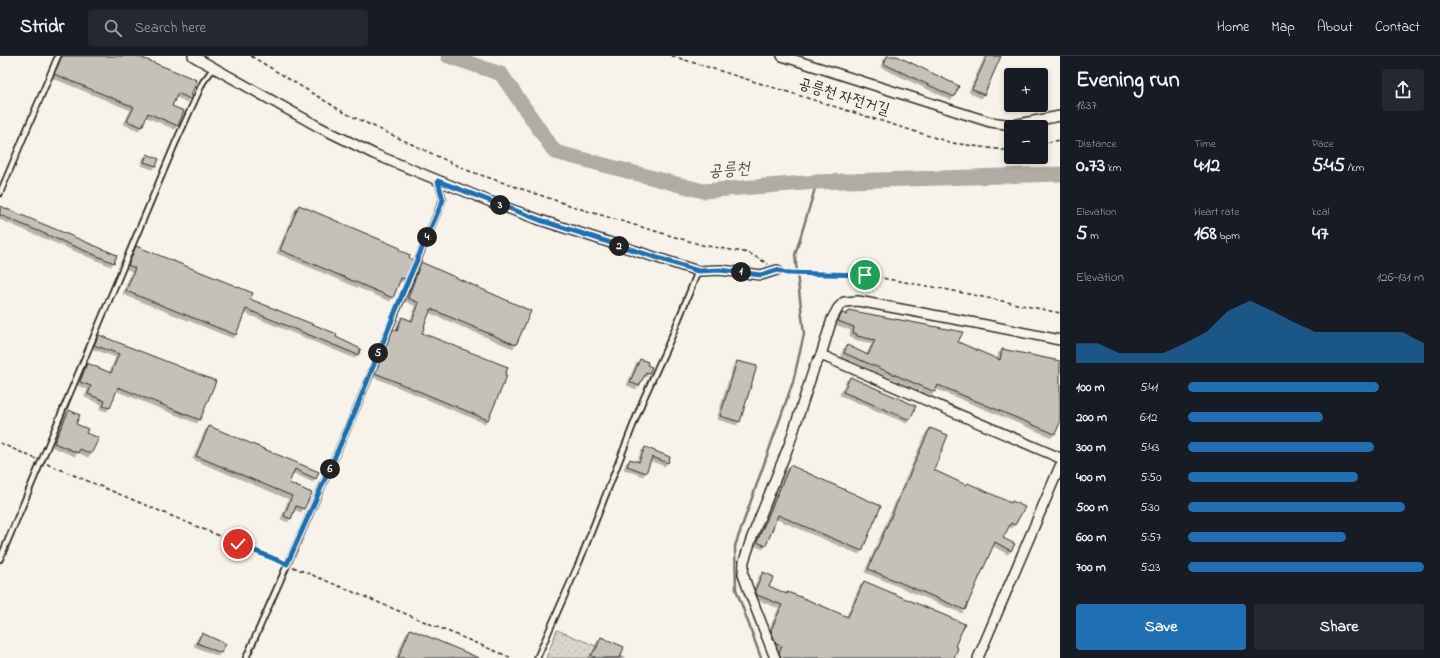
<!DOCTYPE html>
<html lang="en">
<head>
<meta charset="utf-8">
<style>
  body { margin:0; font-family:"Indie Flower","Poor Story",sans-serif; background:#242831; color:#f1f3f6; height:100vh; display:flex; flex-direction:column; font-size:15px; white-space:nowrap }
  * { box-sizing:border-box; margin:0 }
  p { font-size:13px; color:#9ea1a6 }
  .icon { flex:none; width:22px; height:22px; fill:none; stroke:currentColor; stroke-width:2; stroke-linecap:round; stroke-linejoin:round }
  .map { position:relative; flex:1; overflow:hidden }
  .sheet { display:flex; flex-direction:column; background:#171b24; width:380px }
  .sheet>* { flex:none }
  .buttons { position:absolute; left:1004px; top:12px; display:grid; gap:8px }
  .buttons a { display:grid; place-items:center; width:44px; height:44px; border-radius:4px; background:#171b24; box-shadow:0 2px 6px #0003; font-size:20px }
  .pin { position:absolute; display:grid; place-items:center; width:34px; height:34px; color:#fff; margin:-17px; border:2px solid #fff; border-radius:50%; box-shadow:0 1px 4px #0007 }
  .km { position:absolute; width:20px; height:20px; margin:-10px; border-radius:50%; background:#222; color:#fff; font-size:11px; line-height:20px; text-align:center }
  .round { display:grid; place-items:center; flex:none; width:42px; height:42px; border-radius:4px; background:#242831 }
  .head { display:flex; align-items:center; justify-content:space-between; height:68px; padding:0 16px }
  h1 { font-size:22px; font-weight:800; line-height:30px }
  .stats { display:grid; grid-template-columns:repeat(3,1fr); gap:6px; height:68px; padding:4px 16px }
  .stats div { display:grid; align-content:center }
  .stats b { font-size:20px; font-weight:800 }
  .stats small { font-size:11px; font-weight:400 }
  .stats p { font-size:11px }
  .chart { height:112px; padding:8px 16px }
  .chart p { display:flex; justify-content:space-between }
  .chart svg { width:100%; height:72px; margin-top:4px; fill:#1f6fb2; opacity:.7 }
  .action { display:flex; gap:8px; margin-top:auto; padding:8px 16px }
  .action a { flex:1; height:46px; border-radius:4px; background:#1f6fb2; color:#fff; font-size:16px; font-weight:800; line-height:46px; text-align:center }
  .action a+a { background:#242831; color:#f1f3f6 }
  ul { padding:0 16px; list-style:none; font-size:13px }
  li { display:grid; grid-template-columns:64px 48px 1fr; align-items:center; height:30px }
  li i { height:10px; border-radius:5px; background:#1f6fb2 }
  header { display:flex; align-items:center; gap:24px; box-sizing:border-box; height:56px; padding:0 20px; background:#171b24; border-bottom:1px solid #363941 }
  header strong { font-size:19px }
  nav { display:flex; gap:22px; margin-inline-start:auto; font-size:14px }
  .search { width:280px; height:36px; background:#242831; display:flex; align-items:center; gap:10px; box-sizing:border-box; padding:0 14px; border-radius:4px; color:#9ea1a6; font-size:15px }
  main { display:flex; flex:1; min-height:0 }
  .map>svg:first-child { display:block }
  .garden { fill:url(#garden-dots); stroke:#82807c }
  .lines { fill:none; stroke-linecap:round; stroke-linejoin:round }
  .stream { stroke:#7a7874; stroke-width:2.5 }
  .river { stroke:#afaca4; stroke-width:15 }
  .building { fill:#c4c1b9; stroke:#2b2b2b; filter:url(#shadow) }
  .lane-casing { stroke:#2b2b2b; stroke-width:8 }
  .street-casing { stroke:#2b2b2b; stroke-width:12 }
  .path { stroke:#2b2b2b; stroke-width:1.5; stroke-dasharray:4 3; stroke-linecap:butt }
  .lane { stroke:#f7f3e8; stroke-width:4.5 }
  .street { stroke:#f7f3e8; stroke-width:9 }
  .route-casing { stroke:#fff; stroke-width:8 }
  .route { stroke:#1f6fb2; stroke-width:5 }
  .labels { text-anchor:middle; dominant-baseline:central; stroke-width:4; stroke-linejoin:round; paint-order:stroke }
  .street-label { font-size:16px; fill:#2b2b2b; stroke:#f7f3e8 }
  .water-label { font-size:17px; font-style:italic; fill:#53524f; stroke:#f7f3e8 }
</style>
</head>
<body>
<header>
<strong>Stridr</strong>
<div class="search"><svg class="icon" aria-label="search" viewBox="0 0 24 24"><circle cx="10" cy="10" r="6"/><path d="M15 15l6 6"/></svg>Search here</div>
<nav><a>Home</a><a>Map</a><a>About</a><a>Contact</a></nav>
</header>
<main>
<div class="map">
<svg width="1060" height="602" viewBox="0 0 1060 602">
  <defs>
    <pattern id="garden-dots" width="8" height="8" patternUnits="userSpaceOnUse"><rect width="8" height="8" fill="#dad6cc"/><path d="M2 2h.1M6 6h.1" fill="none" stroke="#bbb8af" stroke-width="1.8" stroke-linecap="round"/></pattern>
    <filter id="shadow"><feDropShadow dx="-3" dy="3" stdDeviation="0" flood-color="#0004"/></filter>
  </defs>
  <rect width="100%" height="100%" fill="#f7f3e8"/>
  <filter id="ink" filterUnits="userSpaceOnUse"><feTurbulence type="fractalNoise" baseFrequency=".025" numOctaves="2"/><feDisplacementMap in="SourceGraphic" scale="8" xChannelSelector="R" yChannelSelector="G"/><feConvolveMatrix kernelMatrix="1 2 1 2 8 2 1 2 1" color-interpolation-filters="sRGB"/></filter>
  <g filter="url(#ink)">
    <path class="garden" d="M557 574 625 602H546Z"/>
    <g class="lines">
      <path class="stream" d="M761 602 736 533 735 490 793 326 804 278 795 199 817 126"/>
      <path class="river" d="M448 0 501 18 555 96 703 135 817 126 1060 118"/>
    </g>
    <path class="building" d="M62 0H137L197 24 190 43 178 37 172 50 184 55 178 70 148 57 142 71 127 65 134 51 54 18Z
      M887 0H897L959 30 954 41 884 8Z
      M987 0H1001L984 39 972 33Z
      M147 98 159 103 156 110 144 106Z
      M299 149 400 192 399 194 410 199 409 202 414 204 406 223 401 222 393 242 280 194Z
      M0 150 117 199 114 207 0 159Z
      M136 190 253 237 250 243 337 278 336 281 361 293 358 299 246 253 236 279 126 235 135 212 128 209Z
      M421 206 531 255 516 289 431 253 424 270H425L422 277 508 311 505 319 507 320 488 364 375 317 393 273 397 275 402 261 412 265 419 247 408 242Z
      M848 254 963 276 958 286 1000 304 1002 293 1060 305V367L1055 378 938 329 935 336 844 297 847 289 868 299 875 284 857 280V278L853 277 854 271 838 265 842 257 847 259Z
      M99 279 216 325 200 364 118 331 110 352 103 350 105 345 88 338 91 330 80 326 87 307 111 317 119 298 94 289Z
      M640 303 648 306 647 309 652 311 649 318 646 317 639 330 630 326Z
      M737 305 757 310 740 366 720 360Z
      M850 321 916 350 910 364 843 336Z
      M69 354 80 359 76 368 88 373 86 377 99 382 91 398 80 393 78 397 54 387Z
      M209 370 319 416 316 423 295 413 289 427 312 437 304 453 296 450 291 463 284 460 292 440 196 400Z
      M930 372 948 379 934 414 966 429 968 427 1011 447 1012 445 1025 451 1015 469 1011 467 1003 482 1015 488 1011 495 995 486 965 554 868 513Z
      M645 391 670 401 668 407 652 401 646 417 627 410 630 403 639 406Z
      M790 409 881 450 862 495 778 459 766 490 757 486Z
      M763 516 774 521 769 530 787 538V536L801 541 848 561 864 525 965 568 955 590 958 592 954 602H781L779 597 782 590 776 588 771 574 782 549 757 539 755 534Z
      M410 573 479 602H398Z
      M202 577 226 588 221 597 197 587Z
      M601 581 624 591 620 602H596L591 599 596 593Z"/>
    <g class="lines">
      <g class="lane-casing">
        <path id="lane" d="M0 137 58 0
          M0 503 175 88 203 26 213 13
          M246 602 354 358 443 143 438 125
          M537 602 579 507 643 344 672 280 698 215"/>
      </g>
      <g class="street-casing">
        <path id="street" d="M193 0 319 71 374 98 491 146 540 164 698 215 720 214 761 219 777 214
          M782 0 990 66 1013 69 1060 60
          M821 299 1060 402
          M775 602 747 530 743 518 744 505 752 481 789 389 814 312 821 299 832 263 838 252 844 246 858 245 986 269 1060 284
          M978 602 1060 410"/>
      </g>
      <path class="path" d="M251 0 345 57 469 115 584 154 702 189 749 197 768 208
        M672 0 952 87 1003 94 1011 93
        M1041 88 1060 84
        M786 217 865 219 944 233 1060 257
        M0 387 36 403
        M47 408 282 506
        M293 511 512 602"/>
      <use href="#lane" class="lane"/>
      <use href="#street" class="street"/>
    </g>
  </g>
  <g class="lines" filter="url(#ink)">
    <g class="route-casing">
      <path id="route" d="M238 488 287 508 354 358 404 234 443 144 438 125 540 164 698 215 720 214 761 219 777 214 786 217 865 219"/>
    </g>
    <use href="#route" class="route"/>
  </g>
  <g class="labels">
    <g class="street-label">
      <text transform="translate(844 41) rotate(17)">공릉천 자전거길</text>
    </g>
    <g class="water-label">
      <text transform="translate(729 114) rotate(-4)">공릉천</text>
    </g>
  </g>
</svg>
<div class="buttons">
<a>+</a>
<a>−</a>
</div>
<div class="pin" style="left:865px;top:219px;background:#1e9e55"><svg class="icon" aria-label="arrive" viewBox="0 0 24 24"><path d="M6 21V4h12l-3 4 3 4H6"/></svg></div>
<div class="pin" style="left:238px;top:488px;background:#d93025"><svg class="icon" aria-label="check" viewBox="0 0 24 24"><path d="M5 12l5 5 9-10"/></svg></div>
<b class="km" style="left:741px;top:216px">1</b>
<b class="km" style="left:619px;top:190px">2</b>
<b class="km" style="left:500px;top:149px">3</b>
<b class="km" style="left:427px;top:181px">4</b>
<b class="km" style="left:378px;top:297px">5</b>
<b class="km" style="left:330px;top:413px">6</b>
</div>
<section class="sheet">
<div class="head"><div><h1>Evening run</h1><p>18:37</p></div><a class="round"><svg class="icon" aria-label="share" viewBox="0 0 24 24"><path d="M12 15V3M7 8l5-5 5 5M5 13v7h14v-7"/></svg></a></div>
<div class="stats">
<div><p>Distance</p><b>0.73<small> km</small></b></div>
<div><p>Time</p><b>4:12</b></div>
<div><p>Pace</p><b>5:45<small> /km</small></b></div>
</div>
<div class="stats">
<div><p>Elevation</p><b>5<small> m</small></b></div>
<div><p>Heart rate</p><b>168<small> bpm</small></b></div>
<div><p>kcal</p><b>47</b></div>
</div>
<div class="chart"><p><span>Elevation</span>126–131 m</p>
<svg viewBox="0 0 160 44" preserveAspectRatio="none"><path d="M0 44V32L10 32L20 38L30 38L40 38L50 32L60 25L70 12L80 6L90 12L100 19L110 25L120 25L130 25L140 25L150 25L160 32V44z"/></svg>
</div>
<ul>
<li><b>100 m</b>5:41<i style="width:81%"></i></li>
<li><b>200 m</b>6:12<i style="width:57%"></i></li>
<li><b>300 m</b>5:43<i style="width:79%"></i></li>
<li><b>400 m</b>5:50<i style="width:72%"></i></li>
<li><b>500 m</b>5:30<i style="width:92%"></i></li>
<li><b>600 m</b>5:57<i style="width:67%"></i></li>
<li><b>700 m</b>5:23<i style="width:100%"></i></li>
</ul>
<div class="action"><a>Save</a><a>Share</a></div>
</section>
</main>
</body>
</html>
